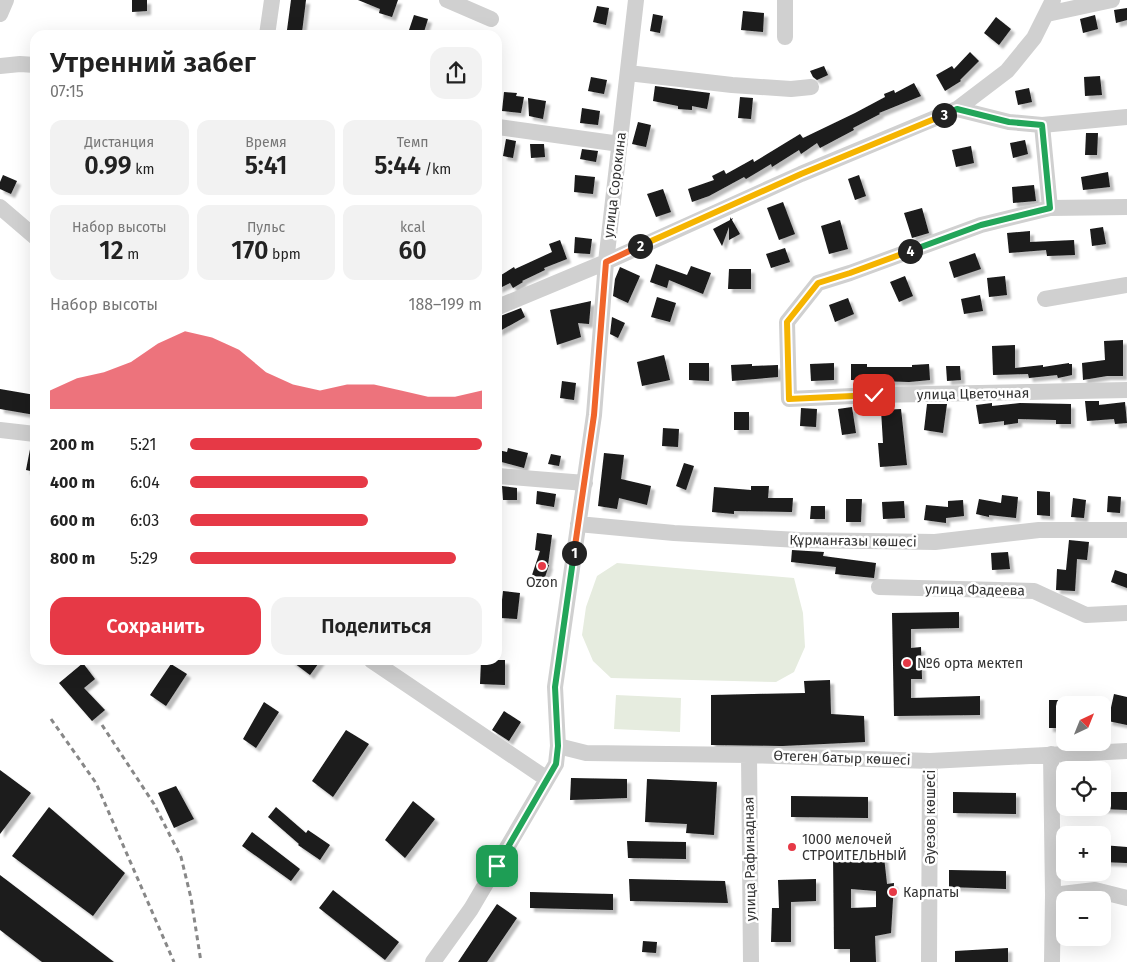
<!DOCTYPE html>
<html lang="ru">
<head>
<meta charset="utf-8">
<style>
  body { margin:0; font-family:"Fira Sans",sans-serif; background:#f2f2f2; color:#222; height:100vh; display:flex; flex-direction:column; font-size:19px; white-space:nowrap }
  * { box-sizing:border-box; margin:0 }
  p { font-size:16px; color:#767676 }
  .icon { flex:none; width:28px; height:28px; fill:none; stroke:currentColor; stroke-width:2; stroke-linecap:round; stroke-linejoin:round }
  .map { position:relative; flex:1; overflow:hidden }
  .side { position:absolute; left:30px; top:30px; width:472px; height:635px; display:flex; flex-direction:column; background:#fff; border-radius:15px; box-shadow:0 5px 20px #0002 }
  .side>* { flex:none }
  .needle { width:32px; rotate:43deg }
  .controls { position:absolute; left:1056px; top:696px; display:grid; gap:10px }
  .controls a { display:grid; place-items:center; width:55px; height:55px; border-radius:10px; background:#fff; box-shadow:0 5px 20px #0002; font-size:25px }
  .pin { position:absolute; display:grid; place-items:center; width:42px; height:42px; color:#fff; margin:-21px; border-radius:10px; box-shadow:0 2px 8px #0006 }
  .km { position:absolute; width:25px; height:25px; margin:-12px; border-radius:50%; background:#222; color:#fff; font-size:14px; line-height:25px; text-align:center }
  .round { display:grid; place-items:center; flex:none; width:52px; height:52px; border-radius:15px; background:#f2f2f2 }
  .overview { display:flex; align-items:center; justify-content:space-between; height:85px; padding:0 20px }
  h1 { font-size:28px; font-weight:600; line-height:38px }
  .figures { display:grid; grid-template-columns:repeat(3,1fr); gap:8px; height:85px; padding:5px 20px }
  .figures div { display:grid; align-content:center; border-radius:12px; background:#f2f2f2; text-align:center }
  .figures b { font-size:25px; font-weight:600 }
  .figures small { font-size:14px; font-weight:400 }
  .figures p { font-size:14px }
  .chart { height:140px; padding:10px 20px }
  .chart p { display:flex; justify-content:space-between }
  .chart svg { width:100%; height:90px; margin-top:5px; fill:#e63946; opacity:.7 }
  .action { display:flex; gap:10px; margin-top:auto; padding:10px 20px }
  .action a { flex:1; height:58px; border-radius:15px; background:#e63946; color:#fff; font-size:20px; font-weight:600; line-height:58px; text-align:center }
  .action a+a { background:#f2f2f2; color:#222 }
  ul { padding:0 20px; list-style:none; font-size:16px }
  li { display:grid; grid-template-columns:80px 60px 1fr; align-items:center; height:38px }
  li i { height:12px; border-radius:6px; background:#e63946 }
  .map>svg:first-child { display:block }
  .green { fill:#e6ecdf }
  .building { fill:#1a1a1a; fill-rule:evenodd; filter:url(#shadow) }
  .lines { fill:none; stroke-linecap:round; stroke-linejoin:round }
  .minor { stroke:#d0d0d0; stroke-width:16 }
  .rail { stroke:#888; stroke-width:3; stroke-dasharray:5 4; stroke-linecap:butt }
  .split-1-casing { stroke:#fff; stroke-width:10 }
  .split-2-casing { stroke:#fff; stroke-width:10 }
  .split-3-casing { stroke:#fff; stroke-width:10 }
  .split-4-casing { stroke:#fff; stroke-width:10 }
  .split-5-casing { stroke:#fff; stroke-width:10 }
  .split-1 { stroke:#22a559; stroke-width:6 }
  .split-2 { stroke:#f0652b; stroke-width:6 }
  .split-3 { stroke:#f5b400; stroke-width:6 }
  .split-4 { stroke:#22a559; stroke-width:6 }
  .split-5 { stroke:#f5b400; stroke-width:6 }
  .poi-dot { fill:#e63946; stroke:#fff; stroke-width:2 }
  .labels { text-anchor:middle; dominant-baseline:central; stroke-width:5; stroke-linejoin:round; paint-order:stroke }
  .street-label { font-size:14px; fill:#333; stroke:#fff }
  .poi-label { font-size:14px; fill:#333; stroke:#fff; text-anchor:start }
</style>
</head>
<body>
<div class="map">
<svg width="1127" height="962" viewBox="0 0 1127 962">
  <defs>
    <filter id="shadow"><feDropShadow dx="4" dy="4" stdDeviation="1" flood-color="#0004"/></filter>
  </defs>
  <rect width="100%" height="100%" fill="#fff"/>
  <path class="green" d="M617 563 794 578 803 613 805 647 794 672 776 682 611 678 593 661 582 635 586 607 597 576Z
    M616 695 681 698 680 732 614 729Z"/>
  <path class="building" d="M132 0H147V11L132 12Z
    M291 0H306L302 32 287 30Z
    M358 0H398L392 17 379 13 380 9Z
    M597 6 609 8 606 25 593 22Z
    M1127 8V20L1116 23 1114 10Z
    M743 11 764 13 763 32 741 30Z
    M653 14 663 16 660 33 650 31Z
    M414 15 428 19 423 35 409 30Z
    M1095 15 1098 29 1083 33 1080 19Z
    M996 17 1011 29 999 45 984 33Z
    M970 52 979 61 960 80 961 81 945 91 936 75 952 66 954 69Z
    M824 66 828 75 817 80 813 77 810 71Z
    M1100 76 1102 95 1085 96 1084 77Z
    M591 77 607 80 604 94 588 91Z
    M914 83 921 96 879 113 880 114 853 128 854 130 820 148 817 143 801 154 799 150 772 167 771 164 746 179 744 177 709 196 692 202 688 189 714 180 712 176 724 170 726 174 753 159 754 162 800 134 803 138 855 113 885 97 884 94 894 90 895 93Z
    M655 86 710 93 707 109 692 106V110L678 109V106L653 101Z
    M1029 88 1032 102 1018 105 1015 91Z
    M504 92 517 93 516 96 524 97 521 113 502 111Z
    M740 97 753 98 751 119 738 118Z
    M528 98 546 101 543 119 529 116Z
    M582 108 600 111 598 125 580 123Z
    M638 122 651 125 646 147 632 144Z
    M1086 133H1098L1097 155H1085Z
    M506 139 516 141 513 158 503 156Z
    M1025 140 1028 154 1013 158 1010 143Z
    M530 144H544L545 157 531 158Z
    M971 146 974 163 956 167 952 150Z
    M582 149 598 151 596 162 580 159Z
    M1108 172 1110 187 1083 190 1081 177Z
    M3 175 17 181 11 194 0 189V182Z
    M575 175 595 177 593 194 574 192Z
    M859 175 866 196 855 200 848 179Z
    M1034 185 1036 201 1013 203 1012 187Z
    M663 189 671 212 656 217 647 194Z
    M783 202 795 234 779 240 767 208Z
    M922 208 929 233 912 238 904 213Z
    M730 217 731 219 733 218 732 220 740 234 729 240V227L722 246 713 229 730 220Z
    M840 220 848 249 829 254 821 226Z
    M1103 227 1106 244 1092 246 1090 229Z
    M1030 231V242L1074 240 1075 255 1047 256 1046 250 1009 253 1007 233Z
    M575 237 592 239 590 254 574 253Z
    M560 240 567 259 544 268 545 270 522 281 523 282 513 288 510 283 498 289V277L514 267 515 269 552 252 549 244Z
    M785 248 790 262 771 268 766 254Z
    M975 253 981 269 954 278 949 262Z
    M656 264 687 275 691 266 711 273 703 294 669 280 667 288 650 282Z
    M620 267 640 276 628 303 613 296 615 279Z
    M729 269H751V289H728Z
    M905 276 913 296 899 302 890 282Z
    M1005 276 1007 295 989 297 987 278Z
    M980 295 983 311 964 314 961 299Z
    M657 297 676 303 670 322 651 317Z
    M848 298 854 314 835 322 829 305Z
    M591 301 589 324 578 323 581 337 557 345 550 310Z
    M521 308 525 317 498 332V317Z
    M612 317 625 323 618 338 610 334Z
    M1123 340V376H1107L1083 380 1082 363 1105 360 1104 341Z
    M1015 345V368L1043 365V367L1069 363V364H1072V375L1058 378 1057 375 1029 378 1028 374 993 375 992 346Z
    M664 355 670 380 642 386 637 362Z
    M689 363H709V381L689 380Z
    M834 363V380L811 381 810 364Z
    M752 364V366L778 365V377L732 381 731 365Z
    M851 364H867V367H912V365L929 364 930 380 909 382 851 380Z
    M946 366H960L961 380 947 381Z
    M562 381 576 383 574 400 560 398Z
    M0 389 35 395V415L0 409Z
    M1085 401H1099V405L1125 402 1127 423 1115 424 1114 419 1087 421Z
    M992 403V406L1020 403 1071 404V424H1056V420L1018 419V423L1004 425V421L979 424 976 405Z
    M927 404H947L943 433 924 430Z
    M852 407 856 433 842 435 838 409Z
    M801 408 817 409 816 427 800 426Z
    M901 409 907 465 880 467 878 443H883L881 410Z
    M734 412H749V430H734Z
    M663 428 679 429 678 447 662 446Z
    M31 444 35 445V472L26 470Z
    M508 448 528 453 524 468 498 461V450L507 452Z
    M604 453 624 455 621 479 651 486 647 505 619 498 617 509 598 506Z
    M551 454 561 456 559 466 548 464Z
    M684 463 694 466 686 490 676 486Z
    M502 486 517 488V500H503Z
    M751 486H769L768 498H793L792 512 734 511V514L712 512 714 487 751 490Z
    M537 491 556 494 554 507 536 504Z
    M1037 491 1050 492V516L1037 515Z
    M1002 495 1018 497 1016 518 989 515V517L976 514 979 499 1001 503Z
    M1108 496 1121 497 1120 513 1107 512Z
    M1073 498 1086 500 1084 518 1071 517Z
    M846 499H862L861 522H846Z
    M963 500 964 516 946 518V523L924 520 926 505 948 507V501Z
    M904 501 905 518 883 519 882 502Z
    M811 506H825V519H810Z
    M537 533 552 535 548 565H549L544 580 532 575 540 551 535 550Z
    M1069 540 1089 542 1087 560 1077 559 1075 591 1056 590 1057 569 1066 570Z
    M792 550 824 552 823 556 876 563 874 578 835 574 836 567 791 562Z
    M1008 552 1010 569 992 570 991 553Z
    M1115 570 1127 574V588L1111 582Z
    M503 591 520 593 517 619 500 618Z
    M959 612V628L911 629V648L921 647 922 679H911V698L980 696V715L894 716 892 613Z
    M290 660H321L310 675Z
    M481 660H505V685L480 684Z
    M83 663 95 679 84 688 105 710 92 721 59 683Z
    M171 664 187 674 166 706 150 695Z
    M830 680 831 714 864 716 865 742 782 746 711 745V695L805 693 804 681Z
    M1114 694 1127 697V725L1108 721Z
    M1049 700H1065V728H1049Z
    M264 702 279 712 256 748 243 739Z
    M504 711 521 722 509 741 492 730Z
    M346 730 369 744 333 797 312 781Z
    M0 770 31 793 0 834Z
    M571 778 627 779V798L570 800Z
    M647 779 717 782 714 835 686 833 687 824 645 822Z
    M176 786 194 819 174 828 158 793Z
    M953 792 1016 793V814L953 813Z
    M1102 792H1127V810L1102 809Z
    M791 796 868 797V818L791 817Z
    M413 801 435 819 405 858 385 840Z
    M49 807 125 873 93 916 12 856Z
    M276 807 306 833 308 830 330 845 320 860 298 845 299 844 268 817Z
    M252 832 300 869 291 881 242 846Z
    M627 841 686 842V859L628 858Z
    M1102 845 1127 847V863L1102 862Z
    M833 854 884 857 887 884 894 883 891 933 875 936 876 962H850V949H834ZM851 889 876 891V907L851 908Z
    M949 870 1006 871V889L949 887Z
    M0 875 114 962H42L0 930Z
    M629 879 725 881 728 903 630 901Z
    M816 879V901L791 902V942H771L772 908H779L778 880Z
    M333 890 399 942 385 960 319 908Z
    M530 892 613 894V910L530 908Z
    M497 904 517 918 487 962H458Z
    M643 941 657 942 656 953 642 952Z
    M1008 948V962H955V951Z"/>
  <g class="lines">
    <path class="minor" d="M447 0 491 19
      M785 0V37
      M0 14 6 0
      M1047 14 1112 0
      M267 35 272 0
      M0 66 20 64 35 65
      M628 73 732 85 791 89 811 87
      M957 109 1009 122 1042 125 1127 117
      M1042 125 1050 208
      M498 127 620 144
      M0 207 35 237
      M1127 207 1050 208 981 225 850 273 818 283 787 322 789 399 874 395 1127 390
      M1045 299 1127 285
      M498 307 606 262 801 174 957 109 1007 71 1034 38 1053 0
      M0 430 35 434
      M498 476 585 483
      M578 524 674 533 799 540 935 542 1039 530H1127
      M879 587 1034 591 1086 615 1127 613
      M371 660 547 779
      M558 746 586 753 749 755 930 761 1127 751
      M1051 754 1053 895 1052 962
      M749 755 751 962
      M1053 895 1095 890 1127 898
      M433 962 471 909 556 764 558 746 555 687 594 415 606 262 636 0
      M929 962 930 761"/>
    <path class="rail" d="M51 719 96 783 174 962
      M102 725 154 804 181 857 191 898 201 962"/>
  </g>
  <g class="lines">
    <g class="split-1-casing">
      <path id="split-1" d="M497 866 556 764 558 746 555 687 574 553"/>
    </g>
    <g class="split-2-casing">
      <path id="split-2" d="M574 553 594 415 606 262 640 246"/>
    </g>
    <g class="split-3-casing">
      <path id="split-3" d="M640 246 801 174 944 115"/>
    </g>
    <g class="split-4-casing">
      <path id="split-4" d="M910 251 981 225 1050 208 1042 125 1009 122 957 109 944 115"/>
    </g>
    <g class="split-5-casing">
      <path id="split-5" d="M874 395 789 399 787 322 818 283 850 273 910 251"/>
    </g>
    <use href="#split-1" class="split-1"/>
    <use href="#split-2" class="split-2"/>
    <use href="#split-3" class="split-3"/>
    <use href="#split-4" class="split-4"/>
    <use href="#split-5" class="split-5"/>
  </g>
  <g class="poi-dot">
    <circle cx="542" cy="566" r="5"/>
    <circle cx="907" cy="663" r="5"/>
    <circle cx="792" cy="847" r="5"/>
    <circle cx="893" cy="892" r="5"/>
  </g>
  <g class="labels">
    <g class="street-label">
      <text transform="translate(615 185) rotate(-83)">улица Сорокина</text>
      <text transform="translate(973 394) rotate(-1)">улица Цветочная</text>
      <text transform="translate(853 541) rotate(1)">Құрманғазы көшесі</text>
      <text transform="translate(975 590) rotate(1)">улица Фадеева</text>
      <text transform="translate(842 758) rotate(2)">Өтеген батыр көшесі</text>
      <text transform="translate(930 817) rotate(-90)">Әуезов көшесі</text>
      <text transform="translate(750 859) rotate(-91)">улица Рафинадная</text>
    </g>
    <g class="poi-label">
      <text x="542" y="582" text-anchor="middle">Ozon</text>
      <text x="917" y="663">№6 орта мектеп</text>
      <text x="802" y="839">1000 мелочей<tspan x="802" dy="16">СТРОИТЕЛЬНЫЙ</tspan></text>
      <text x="903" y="892">Карпаты</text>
    </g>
  </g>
</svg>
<div class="controls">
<a><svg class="needle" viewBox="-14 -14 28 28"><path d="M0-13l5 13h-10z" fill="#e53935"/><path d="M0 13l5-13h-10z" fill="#767676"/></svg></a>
<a><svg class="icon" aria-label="locate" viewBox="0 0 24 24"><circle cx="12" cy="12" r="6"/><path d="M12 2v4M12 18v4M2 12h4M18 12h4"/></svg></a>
<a>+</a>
<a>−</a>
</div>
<div class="pin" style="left:497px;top:866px;background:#1e9e55"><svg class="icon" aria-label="arrive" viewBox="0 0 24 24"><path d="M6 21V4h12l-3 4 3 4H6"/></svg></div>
<div class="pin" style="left:874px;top:395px;background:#d93025"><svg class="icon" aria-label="check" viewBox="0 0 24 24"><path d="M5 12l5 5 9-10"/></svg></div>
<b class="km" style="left:574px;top:553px">1</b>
<b class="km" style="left:640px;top:246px">2</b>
<b class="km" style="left:944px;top:115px">3</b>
<b class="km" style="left:910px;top:251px">4</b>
<section class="side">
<div class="overview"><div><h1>Утренний забег</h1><p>07:15</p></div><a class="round"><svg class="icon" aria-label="share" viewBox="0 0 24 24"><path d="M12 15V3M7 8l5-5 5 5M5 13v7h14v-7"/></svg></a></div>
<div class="figures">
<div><p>Дистанция</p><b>0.99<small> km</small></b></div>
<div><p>Время</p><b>5:41</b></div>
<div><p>Темп</p><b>5:44<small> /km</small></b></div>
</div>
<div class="figures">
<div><p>Набор высоты</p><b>12<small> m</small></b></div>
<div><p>Пульс</p><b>170<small> bpm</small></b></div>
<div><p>kcal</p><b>60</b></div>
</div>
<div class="chart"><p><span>Набор высоты</span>188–199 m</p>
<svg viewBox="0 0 160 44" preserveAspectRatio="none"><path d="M0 44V35L10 29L20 26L30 21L40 12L50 6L60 9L70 15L80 26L90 32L100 35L110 32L120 32L130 35L140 38L150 38L160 35V44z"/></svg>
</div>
<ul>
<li><b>200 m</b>5:21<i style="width:100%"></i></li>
<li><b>400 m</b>6:04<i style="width:61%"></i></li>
<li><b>600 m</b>6:03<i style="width:61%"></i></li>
<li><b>800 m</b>5:29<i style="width:91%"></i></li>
</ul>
<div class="action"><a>Сохранить</a><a>Поделиться</a></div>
</section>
</div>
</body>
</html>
